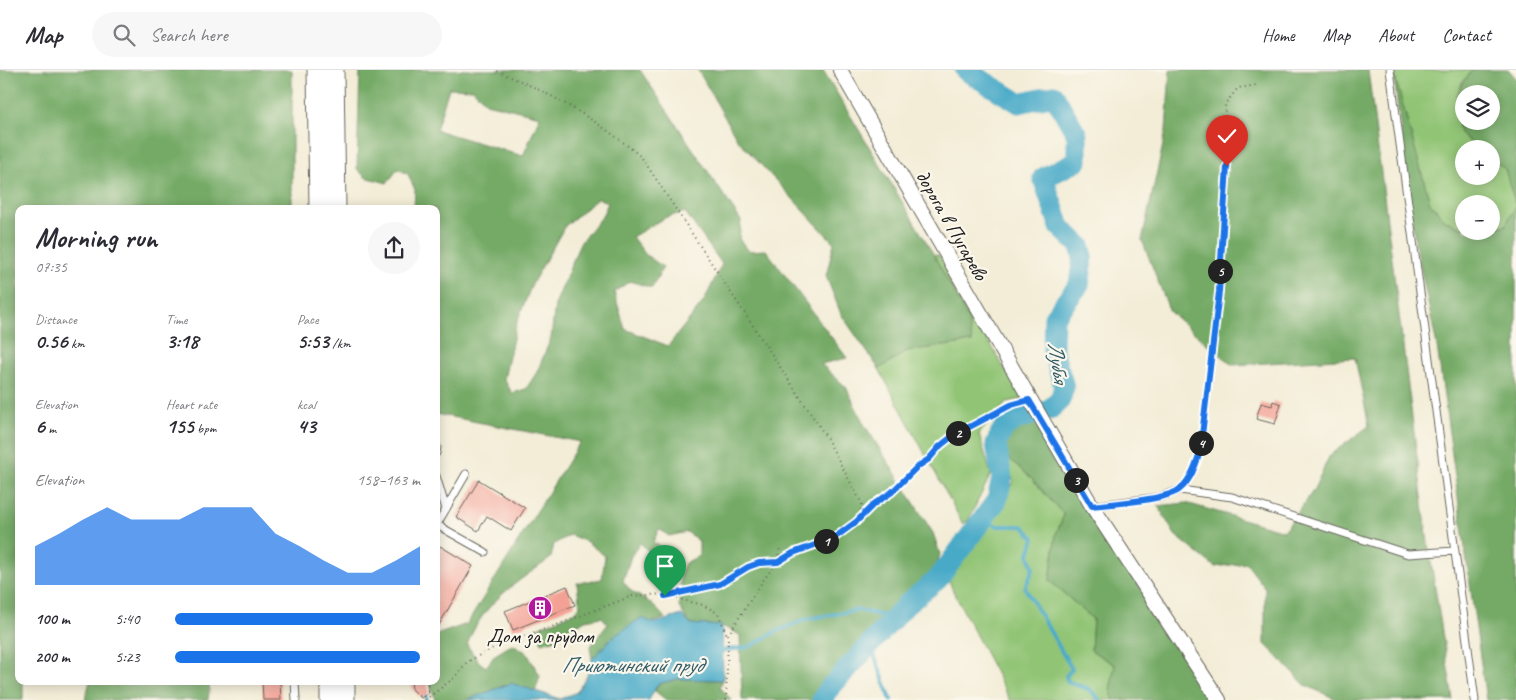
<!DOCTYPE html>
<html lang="en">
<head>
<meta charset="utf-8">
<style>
  body { margin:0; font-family:Caveat,sans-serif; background:#f7f7f7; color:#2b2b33; height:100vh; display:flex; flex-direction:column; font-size:19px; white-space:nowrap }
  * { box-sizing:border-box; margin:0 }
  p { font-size:16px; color:#7c7c81 }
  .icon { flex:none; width:28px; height:28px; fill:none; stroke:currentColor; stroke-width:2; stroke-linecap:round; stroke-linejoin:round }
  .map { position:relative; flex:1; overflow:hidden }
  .side { position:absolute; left:15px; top:135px; width:425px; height:480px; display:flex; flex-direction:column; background:#fff; border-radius:10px; box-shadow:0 2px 12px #0003 }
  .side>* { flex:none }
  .fabs { position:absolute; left:1455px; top:15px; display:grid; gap:10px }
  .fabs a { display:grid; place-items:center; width:45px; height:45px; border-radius:50%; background:#fff; box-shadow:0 2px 12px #0003; font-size:25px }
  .pin { position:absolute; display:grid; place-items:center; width:42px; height:42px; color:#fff; margin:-51px -21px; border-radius:50% 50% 50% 0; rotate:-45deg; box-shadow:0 0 5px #0007 }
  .pin .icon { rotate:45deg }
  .km { position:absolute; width:25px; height:25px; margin:-12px; border-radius:50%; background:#222; color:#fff; font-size:14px; line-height:25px; text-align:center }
  .round { display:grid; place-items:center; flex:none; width:52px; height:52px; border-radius:26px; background:#f7f7f7 }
  .summary { display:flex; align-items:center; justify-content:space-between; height:85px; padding:0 20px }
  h1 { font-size:28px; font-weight:800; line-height:38px }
  .figures { display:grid; grid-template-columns:repeat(3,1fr); gap:8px; height:85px; padding:5px 20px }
  .figures div { display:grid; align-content:center }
  .figures b { font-size:21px; font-weight:800 }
  .figures small { font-size:14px; font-weight:400 }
  .figures p { font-size:14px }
  .chart { height:140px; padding:10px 20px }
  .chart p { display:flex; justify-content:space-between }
  .chart svg { width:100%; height:90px; margin-top:5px; fill:#1a73e8; opacity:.7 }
  ul { padding:0 20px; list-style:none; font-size:16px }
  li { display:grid; grid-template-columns:80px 60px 1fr; align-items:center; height:38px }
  li i { height:12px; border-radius:6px; background:#1a73e8 }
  header { display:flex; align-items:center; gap:30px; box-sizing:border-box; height:70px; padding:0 25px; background:#fff; border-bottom:1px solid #e1e1e2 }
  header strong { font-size:24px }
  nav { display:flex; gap:28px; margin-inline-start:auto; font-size:18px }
  .search { width:350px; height:45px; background:#f7f7f7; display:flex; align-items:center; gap:12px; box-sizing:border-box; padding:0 18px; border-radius:28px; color:#7c7c81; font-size:19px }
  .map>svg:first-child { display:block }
  .green { fill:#91c475; stroke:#567048 }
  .forest { fill:#74aa66; stroke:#486341; fill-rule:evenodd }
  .water { fill:#49aac8; stroke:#326372 }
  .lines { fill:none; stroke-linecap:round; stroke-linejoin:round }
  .stream { stroke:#49aac8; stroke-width:4 }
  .river { stroke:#49aac8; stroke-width:21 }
  .building { fill:#f4a195 }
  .lane-casing { stroke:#67655d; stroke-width:9 }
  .street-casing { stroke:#67655d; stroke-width:16 }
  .secondary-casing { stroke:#67655d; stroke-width:21 }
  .path { stroke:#67655d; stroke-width:2; stroke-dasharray:1 4; stroke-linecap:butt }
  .lane { stroke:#fff; stroke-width:7 }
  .street { stroke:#fff; stroke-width:14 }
  .secondary { stroke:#fff; stroke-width:19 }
  .route-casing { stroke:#fff; stroke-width:10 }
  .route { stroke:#1a73e8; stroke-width:6 }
  .labels { text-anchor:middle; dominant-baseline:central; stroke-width:4.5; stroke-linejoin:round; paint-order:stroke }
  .street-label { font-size:21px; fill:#1c1c1c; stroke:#fbf7ec }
  .poi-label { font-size:21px; fill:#1c1c1c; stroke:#fbf7ec }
  .water-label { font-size:22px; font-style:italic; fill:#305c69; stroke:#fbf7ec }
</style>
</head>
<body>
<header>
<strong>Map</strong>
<div class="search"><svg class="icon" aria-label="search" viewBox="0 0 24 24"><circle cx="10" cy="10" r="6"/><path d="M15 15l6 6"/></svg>Search here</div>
<nav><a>Home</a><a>Map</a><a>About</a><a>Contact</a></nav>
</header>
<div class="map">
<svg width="1516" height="630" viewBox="0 0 1516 630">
  <rect width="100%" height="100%" fill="#fbf7ec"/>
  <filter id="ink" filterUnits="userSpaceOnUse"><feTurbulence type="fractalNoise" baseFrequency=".02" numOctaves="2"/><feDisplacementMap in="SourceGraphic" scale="10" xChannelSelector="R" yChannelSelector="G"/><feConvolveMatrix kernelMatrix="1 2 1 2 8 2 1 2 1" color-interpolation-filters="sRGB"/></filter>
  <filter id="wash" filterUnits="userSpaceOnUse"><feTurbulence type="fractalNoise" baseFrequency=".0096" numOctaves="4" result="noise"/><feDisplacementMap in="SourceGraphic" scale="20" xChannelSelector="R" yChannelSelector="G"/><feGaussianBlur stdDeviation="1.12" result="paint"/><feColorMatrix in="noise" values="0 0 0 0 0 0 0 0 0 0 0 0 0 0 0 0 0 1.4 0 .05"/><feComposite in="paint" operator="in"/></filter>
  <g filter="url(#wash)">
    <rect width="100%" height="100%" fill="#f3edd7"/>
    <path class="green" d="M1393 0H1473L1462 12 1460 63 1479 79H1464V106H1491V88L1505 99 1516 136 1505 156 1491 157V134H1464V158L1446 151 1430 133Z
      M934 185H939L1022 329 1007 332 979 364 991 404 968 451 963 454 879 299 907 281 972 272 968 249Z
      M1004 384 1032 409 1064 445 1056 464 1050 511 1093 549 1091 580 1115 595 1110 620 1114 630H1010L953 521 947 505 976 469 1014 411 1003 391Z"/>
    <path class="forest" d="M0 0H292V139H19V611H23V630H0Z
      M360 0H640L741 151 739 169 749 181 766 180 847 288 821 294 846 317 864 354 933 463 940 484 935 501 864 569 823 615 814 630H742L740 565 722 556 690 554 679 537 681 503 685 493 699 486V471L687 462 669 466 659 459 653 472 663 478 664 487 656 488 640 473 631 486 623 511 631 521 652 534 665 548 614 566 592 589 590 577 608 554 602 547 585 550 556 569 542 573 535 559 573 543 580 537 577 513 602 509 605 486 587 472 570 465 554 474 551 488C516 513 483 532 467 575L479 592 486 597 495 585 513 574 527 583 540 606 535 622 511 613 467 630H435L430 613 426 611H436V565L467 554 580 372 436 344V139L414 138 415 120 408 104 398 99 387 113 365 107 357 99ZM449 18 473 19 486 33 540 46 523 86 436 60ZM598 128 608 133 602 146 580 173 555 235 551 268 537 302 526 319 512 323 504 309 516 255 532 214 565 156ZM685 142 722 194 704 231 668 276 625 259 614 222 630 211 652 218 663 197 646 185 632 167 664 148Z
      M698 0H823L934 185 968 249 972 272 907 281 879 299 841 244 826 206 834 173 737 69Z
      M1170 0H1368L1428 473 1453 630H1338L1305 615 1265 574V518L1246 493 1215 497 1175 465 1158 436 1186 433 1284 461 1313 421 1330 385 1369 356 1355 288 1232 295 1170 242 1142 170 1166 61Z
      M1393 0 1430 133 1446 151 1464 158V161H1491V157L1505 156 1516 136 1505 99 1491 88V79H1479L1460 63C1455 35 1452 22 1473 0H1509L1516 8V630H1486L1437 276 1415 171ZM1464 24H1491V51H1464Z
      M1036 354 1212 630H1114L1110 620 1115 595 1091 580 1093 549 1050 511 1056 464 1064 445 1032 409 1004 384 1002 371 1013 356Z
      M678 609 723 610 720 617 731 630H666L655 621 658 614Z
      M90 611H210L208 630H85Z"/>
    <path class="water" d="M682 545 690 554 722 556 723 610 678 609 658 614 649 630H467L511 613 560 629 577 622 588 603 592 589 614 566 641 548 655 553Z"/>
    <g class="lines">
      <path class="stream" d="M980 450 998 456H1023L1034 468 1029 484 1033 499 1025 518 1072 599 1066 606 1068 612 1089 619 1100 630
        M870 574 891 630
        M719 581 749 577 777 561 807 549 857 540 894 548
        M425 625 427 630"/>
      <path class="river" d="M822 630 827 621 907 534 938 509 997 430 1002 408 996 374 1003 359 1015 350 1049 340 1060 330 1064 317 1053 281 1054 247 1079 215 1083 187 1080 176 1060 157 1043 108 1077 91V65L1054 25 1019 33 965 0"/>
    </g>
    <g id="blocks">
      <path class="building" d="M1273 331 1281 334 1275 354 1256 349 1261 333 1272 336Z
        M479 410 525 438 511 461 487 446 478 461 456 447Z
        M440 476 473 496 436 560V483Z
        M567 516 575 535 513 560 505 541Z
        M262 611H280L281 630H263Z
        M411 611H427L429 623 421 628 412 619Z"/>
    </g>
  </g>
  <g filter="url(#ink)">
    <use href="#blocks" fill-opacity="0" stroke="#67655d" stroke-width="1"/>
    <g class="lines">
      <g class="lane-casing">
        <path id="lane" d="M1390 0 1475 630
          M436 383 437 377
          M436 406 446 439
          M1092 436 1160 427 1180 420 1232 427 1408 484 1455 481
          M437 455 485 482
          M436 456 466 404
          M295 611 296 630"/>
      </g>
      <g class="street-casing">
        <path id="street" d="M840 0 1092 436 1219 630"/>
      </g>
      <g class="secondary-casing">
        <path id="secondary" d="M317 0 319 139
          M334 0 336 139
          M330 611V630
          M345 630V611"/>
      </g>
      <path class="path" d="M1186 412 1193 402 1200 381C1214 266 1229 150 1225 34L1238 18 1257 15
        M860 447 874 434 892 422 917 397 929 389 940 376 954 365 1018 333
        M667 526 703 535 718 543 727 565
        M425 630 454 608 467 592 506 571 549 558 632 526 684 523 698 517 719 514 748 497 759 493 777 492 793 483 834 468 848 460 860 447 862 434 825 365 642 88C612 61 568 33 531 16 519 10 507 6 495 0
        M726 630 728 565 764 509 777 492 780 477"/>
      <use href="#lane" class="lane"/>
      <use href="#street" class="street"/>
      <use href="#secondary" class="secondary"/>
    </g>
  </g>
  <g class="lines" filter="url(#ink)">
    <g class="route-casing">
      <path id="route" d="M665 526 720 514 748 497 759 493 778 492 793 483 834 468 856 452 874 434 892 422 917 397 929 389 940 376 954 365 1011 335 1029 330 1092 436C1110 434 1168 430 1180 419 1191 410 1196 394 1200 382L1219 222 1227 96"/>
    </g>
    <use href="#route" class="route"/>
  </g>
  <defs>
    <g id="building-disc" transform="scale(1.25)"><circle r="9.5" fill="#b5179e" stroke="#fbf7ec"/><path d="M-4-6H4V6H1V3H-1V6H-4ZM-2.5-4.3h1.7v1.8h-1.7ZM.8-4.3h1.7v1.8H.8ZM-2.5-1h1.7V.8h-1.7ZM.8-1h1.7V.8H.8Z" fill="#fff"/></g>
  </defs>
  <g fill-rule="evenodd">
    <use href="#building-disc" x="540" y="538"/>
  </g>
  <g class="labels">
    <g class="street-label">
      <text transform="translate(952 155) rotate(60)">дорога в Пугарево</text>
    </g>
    <g class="poi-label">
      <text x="540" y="566">Дом за прудом</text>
    </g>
    <g class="water-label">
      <text transform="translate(1058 292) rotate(82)">Лубья</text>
      <text x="632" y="595">Приютинский пруд</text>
    </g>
  </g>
</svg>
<div class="fabs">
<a><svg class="icon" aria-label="layers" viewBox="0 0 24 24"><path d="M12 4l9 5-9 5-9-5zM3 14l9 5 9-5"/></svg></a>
<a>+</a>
<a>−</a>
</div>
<div class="pin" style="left:665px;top:526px;background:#1e9e55"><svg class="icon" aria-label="arrive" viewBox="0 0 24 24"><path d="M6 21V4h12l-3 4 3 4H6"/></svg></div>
<div class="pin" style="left:1227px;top:96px;background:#d93025"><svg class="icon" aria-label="check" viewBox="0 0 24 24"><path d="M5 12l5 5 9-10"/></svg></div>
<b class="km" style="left:826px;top:471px">1</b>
<b class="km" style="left:958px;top:363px">2</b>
<b class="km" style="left:1076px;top:410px">3</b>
<b class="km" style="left:1201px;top:373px">4</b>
<b class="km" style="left:1220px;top:201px">5</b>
<section class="side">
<div class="summary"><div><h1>Morning run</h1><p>07:35</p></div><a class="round"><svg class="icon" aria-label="share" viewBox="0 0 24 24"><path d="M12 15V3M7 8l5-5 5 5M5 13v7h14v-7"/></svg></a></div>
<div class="figures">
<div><p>Distance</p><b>0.56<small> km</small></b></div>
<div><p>Time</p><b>3:18</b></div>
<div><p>Pace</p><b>5:53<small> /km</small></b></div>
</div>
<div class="figures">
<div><p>Elevation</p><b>6<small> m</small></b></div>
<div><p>Heart rate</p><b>155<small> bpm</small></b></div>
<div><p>kcal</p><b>43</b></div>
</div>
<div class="chart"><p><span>Elevation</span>158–163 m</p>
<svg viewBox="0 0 160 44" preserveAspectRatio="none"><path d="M0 44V25L10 19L20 12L30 6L40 12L50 12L60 12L70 6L80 6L90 6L100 19L110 25L120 32L130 38L140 38L150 32L160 25V44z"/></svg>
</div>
<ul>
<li><b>100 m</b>5:40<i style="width:81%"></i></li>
<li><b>200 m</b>5:23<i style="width:100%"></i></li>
</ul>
</section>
</div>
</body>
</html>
